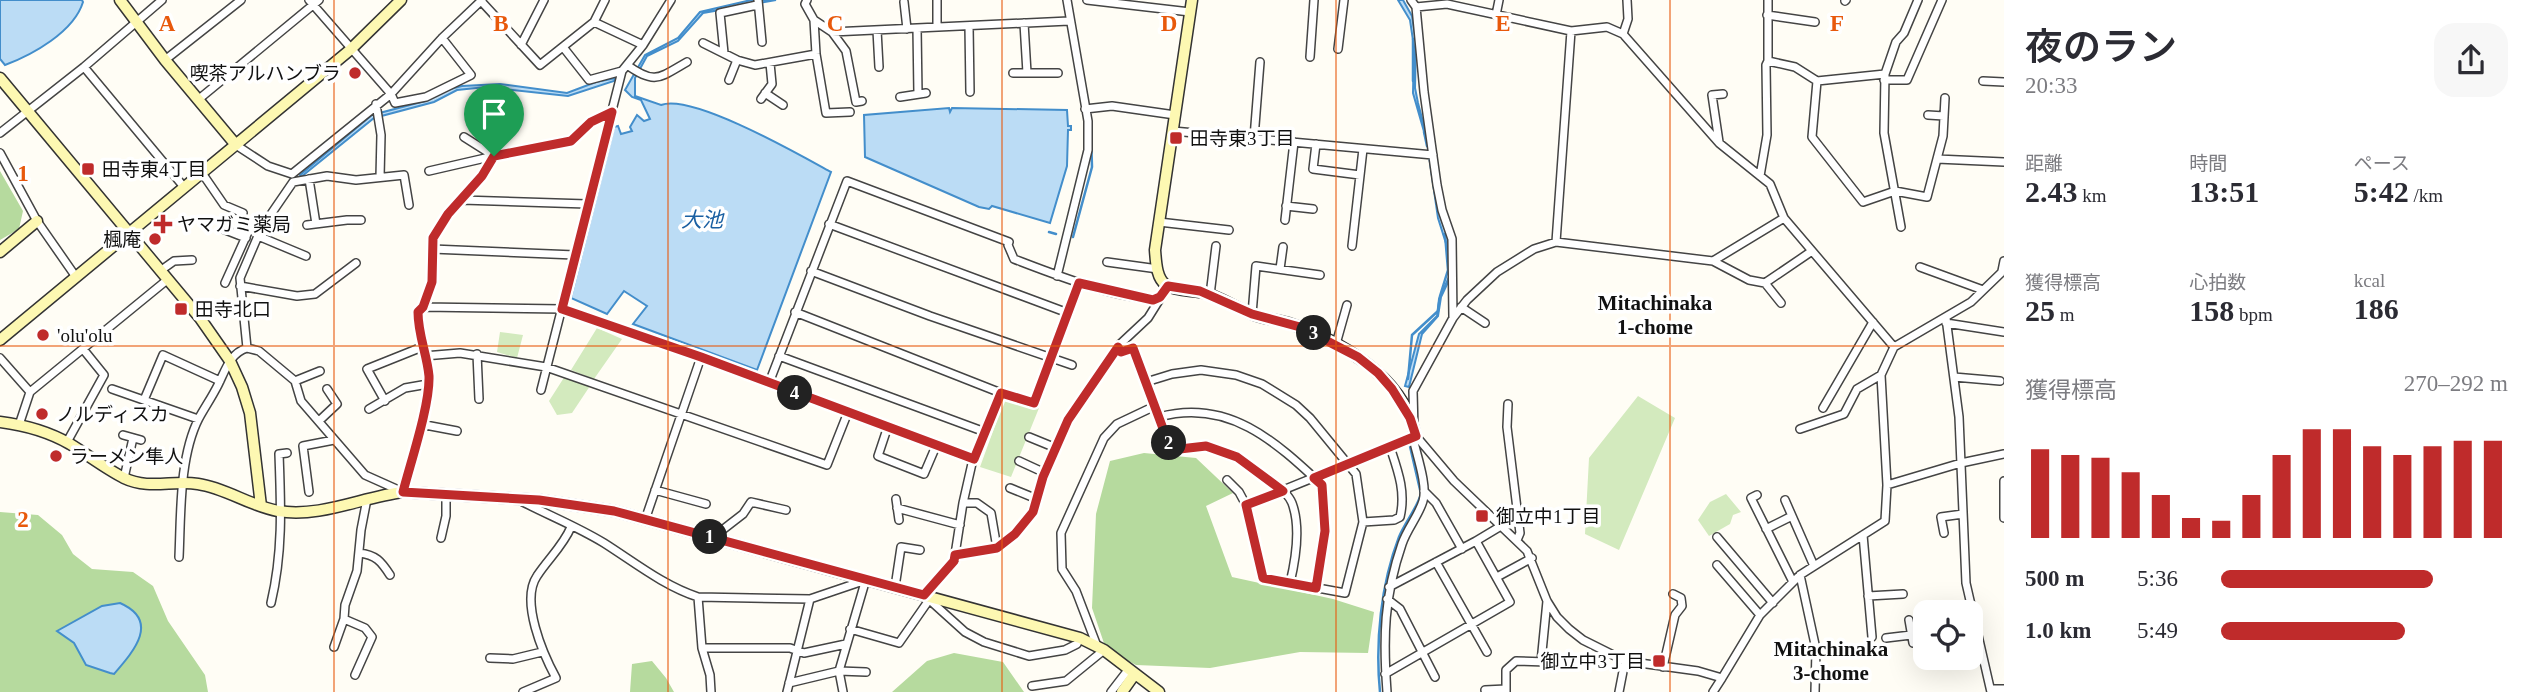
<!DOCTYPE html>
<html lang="ja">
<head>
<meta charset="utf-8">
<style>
  body { margin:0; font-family:"Times New Roman","Noto Sans JP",serif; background:#f7f7f7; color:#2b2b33; height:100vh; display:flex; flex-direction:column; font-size:26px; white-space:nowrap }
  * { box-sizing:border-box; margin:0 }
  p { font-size:23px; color:#7c7c81 }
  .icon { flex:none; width:38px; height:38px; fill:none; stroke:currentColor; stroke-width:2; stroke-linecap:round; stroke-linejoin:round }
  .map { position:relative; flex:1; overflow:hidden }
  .details { display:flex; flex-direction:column; background:#fff; width:525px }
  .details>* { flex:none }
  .controls { position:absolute; left:1913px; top:600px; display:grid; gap:14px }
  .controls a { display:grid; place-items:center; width:70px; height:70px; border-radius:14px; background:#fff; box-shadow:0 7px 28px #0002; font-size:35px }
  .pin { position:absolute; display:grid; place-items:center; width:60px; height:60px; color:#fff; margin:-72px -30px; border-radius:50% 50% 50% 0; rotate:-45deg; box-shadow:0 0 7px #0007 }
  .pin .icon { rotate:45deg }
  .km { position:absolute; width:35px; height:35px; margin:-18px; border-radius:50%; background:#222; color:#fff; font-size:19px; line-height:35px; text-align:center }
  .round { display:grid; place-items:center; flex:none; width:74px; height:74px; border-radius:21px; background:#f7f7f7 }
  .head { display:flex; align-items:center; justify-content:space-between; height:119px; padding:0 21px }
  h1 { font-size:38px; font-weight:600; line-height:52px }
  .stats { display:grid; grid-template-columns:repeat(3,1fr); gap:10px; height:119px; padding:7px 21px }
  .stats div { display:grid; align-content:center }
  .stats b { font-size:30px; font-weight:600 }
  .stats small { font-size:19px; font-weight:400 }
  .stats p { font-size:19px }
  .chart { height:196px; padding:14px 21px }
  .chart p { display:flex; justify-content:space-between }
  .chart svg { width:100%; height:126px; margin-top:7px; stroke:#bf2b2b; stroke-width:6 }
  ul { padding:0 21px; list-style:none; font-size:23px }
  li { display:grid; grid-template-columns:112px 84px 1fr; align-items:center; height:52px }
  li i { height:18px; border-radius:9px; background:#bf2b2b }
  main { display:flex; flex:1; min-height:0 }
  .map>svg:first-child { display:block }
  .green { fill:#d3eabe }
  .forest { fill:#b6da9e }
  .water { fill:#bbdcf5; stroke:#438ecb; stroke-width:2 }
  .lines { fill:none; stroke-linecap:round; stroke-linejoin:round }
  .stream { stroke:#438ecb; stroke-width:2.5 }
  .street-casing { stroke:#444; stroke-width:10 }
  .secondary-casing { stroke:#333; stroke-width:13 }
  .street { stroke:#fff; stroke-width:7 }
  .secondary { stroke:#fdf8b2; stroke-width:10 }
  .route-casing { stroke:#fff; stroke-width:14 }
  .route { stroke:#bf2b2b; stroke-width:9 }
  .grid { fill:none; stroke:#e8590c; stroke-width:2; stroke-opacity:0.55 }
  .poi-dot { fill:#bf2b2b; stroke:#fff; stroke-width:2.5 }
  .labels { text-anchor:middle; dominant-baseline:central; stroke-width:7; stroke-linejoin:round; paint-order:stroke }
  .poi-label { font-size:19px; fill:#111; stroke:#fff; text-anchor:start }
  .water-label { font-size:21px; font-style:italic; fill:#1b60a2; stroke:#fff }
  .neighbourhood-label { font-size:21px; font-weight:bold; fill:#111; stroke:#fff }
  .grid-label { font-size:23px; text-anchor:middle; font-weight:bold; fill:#e8590c; stroke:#fff; stroke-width:7; stroke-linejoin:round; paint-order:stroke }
</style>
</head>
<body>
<main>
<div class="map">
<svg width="2004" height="692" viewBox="0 0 2004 692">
  <rect width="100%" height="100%" fill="#fffdf5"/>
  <path class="green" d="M597 328 622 339 594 379 571 370Z
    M500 332 523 335 517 358 497 352Z
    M565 376 590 386 572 413 557 415 549 401Z
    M1638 396 1675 418 1619 550 1585 534 1589 458Z
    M1011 399 1039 408 1011 477 980 467 1004 401Z
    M1726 494 1741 512 1733 515 1730 524 1709 536 1698 520 1710 502Z"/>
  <path class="forest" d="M0 171 23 211 19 229 0 240Z
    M1144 453 1196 458 1233 493 1206 506 1232 577 1333 599 1374 612 1368 653 1300 652 1210 668 1136 665 1106 649 1092 608 1096 514 1110 461Z
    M0 512 38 515 62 535 73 554 92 569 133 572 153 586 168 621 205 675 208 692H0Z
    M954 653 1003 662 1024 692H892L927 661Z
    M652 661 666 678 674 692H630L632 664Z"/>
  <path class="water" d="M0 0H82L83 2C74 32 32 55 5 65L0 59Z
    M751 0H776L703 13 678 41 647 56 635 78V96L661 105C692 93 800 155 831 172L757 370 633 324 647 306 624 291 607 314 571 298 614 127 618 126 621 134 632 131 630 127 637 115 644 121 650 119 641 100 632 97 625 90 645 55 678 38 700 12Z
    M1398 0H1403L1412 16 1416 42 1415 88 1418 103 1428 141 1441 219 1448 237 1451 256 1450 278 1441 297 1438 316 1422 334 1409 387 1405 386 1419 334 1437 316 1439 299 1449 277 1450 256 1438 218 1427 142 1413 93 1414 47 1410 20Z
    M616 78 614 81 568 96 486 87 457 90 434 102 374 118 301 177 300 175 372 115 425 101 450 89 462 86 500 84 567 93 596 82Z
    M949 108 950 112 952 108 1067 110 1068 126H1071V130H1068L1067 166 1050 223 992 206 989 209 979 207 865 157 864 115Z
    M120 603C161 621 133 652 114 674L110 673 86 665 74 643 57 631 102 606Z"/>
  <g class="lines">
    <path class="stream" d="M1413 39V81
      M1424 132 1427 146
      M1049 232 1056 234
      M1073 237 1092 167 1091 134
      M1408 379 1412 335 1438 311 1440 296 1448 270 1445 234
      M1380 692C1375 642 1381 584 1399 537 1405 522 1416 510 1421 494L1409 442"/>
    <g class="street-casing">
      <path id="street" d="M309 0 391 94 395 103 426 97 471 75 442 38
        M758 0 762 42
        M807 0 805 4 814 20 832 32 1069 21
        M937 0V27
        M1087 0 1190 12
        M1411 0 1416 7 1424 92 1437 185 1442 210 1452 239 1453 318
        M481 1 540 65 594 22 605 0
        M1845 1 1846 0
        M904 2 907 29
        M1416 7 1447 4 1571 31 1607 27 1623 34 1719 143 1770 184 1784 218 1894 347
        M1496 15 1499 0
        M1767 15 1815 22
        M814 20 816 54 826 113 850 112
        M594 22 643 45
        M1024 23 1027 73
        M969 26 970 92
        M917 28 918 94
        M877 30 879 67
        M832 32 846 51 856 102 862 101
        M1623 34 1628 19 1627 0
        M703 43 737 60 755 65 816 54
        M521 45 544 0
        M563 47 589 80 622 71
        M1338 49 1344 0
        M724 53 720 13 757 5
        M1310 57 1314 0
        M165 60 241 0
        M1768 61 1795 67 1817 81 1885 74
        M627 65C655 85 659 78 687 62
        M84 67 184 187
        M1013 73H1058
        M729 80 737 60
        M1884 80H1907L1942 0
        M1817 81 1812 137 1863 202 1895 191 1927 197 1943 136 1945 98
        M1983 81 2004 82
        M765 93 783 105
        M900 97 926 93
        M199 99 319 0
        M761 99 772 84 770 63
        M376 104 381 135 380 177
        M1085 109 1112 106 1175 115
        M1928 115 1944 116
        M1173 131 1433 155
        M0 133 84 67 162 0
        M1254 138 1260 62
        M1719 142 1712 95 1723 94
        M1316 144 1313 169 1360 175
        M236 145 268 166 292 174 391 94 442 38 482 0
        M0 153 37 221 76 277
        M1937 159 2004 162
        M429 171 494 156 464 137
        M202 173 224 205 243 213
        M1760 176 1767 135 1766 65 1768 61V0
        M309 179 316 224
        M462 200 587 204
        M1286 206 1313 209
        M1285 220 1294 142
        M1159 222 1229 230
        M829 224 1068 313
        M307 225 347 220H361
        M1901 227 1884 133 1885 74 1896 42 1904 33 1918 0
        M223 229 246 238
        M1556 242 1571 31
        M1352 246 1363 149
        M432 249 575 255
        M1713 261 1749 280 1765 283 1781 303
        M1107 262 1158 269
        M1920 267 1983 290
        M1280 269 1283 247
        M160 271 174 261 192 260
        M811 271 930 316 1072 365
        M2002 271 2004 261
        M1057 276 1088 150V121L1067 0
        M225 283 253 221 269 217 293 182 327 176 356 180 404 175 409 205
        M1079 283 1034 403 1001 393 973 459 963 503 954 561 924 595 965 632 984 642 1029 656 1065 650 1077 644 1080 638
        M1765 283 1812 251
        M240 286 297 296 315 294 356 263
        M1210 295 1216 246
        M423 307 562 309 701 357 973 459
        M1461 307 1485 323
        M795 312 1001 393
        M1252 314 1256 266 1320 275
        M1946 318 1959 417 1966 583 1991 692
        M1946 323 2004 332
        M1336 344 1347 305
        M1117 347 1121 352 1133 348 1171 450C1183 448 1197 444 1209 447 1229 452 1284 483 1292 503 1301 527 1296 558 1290 583
        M247 348 259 351 295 381 301 401 365 475 403 492C411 461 430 405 429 376 428 354 418 335 418 312L423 307 432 282 433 238 448 214 482 176 494 156 571 141 591 122 612 112
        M477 354 479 399
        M424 356 460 353 546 367 827 465 848 412
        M779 356 985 432
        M0 358 30 392
        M1954 377 2000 381
        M295 381 320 371
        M1146 382 1172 374 1201 370 1236 375 1262 384 1296 405 1310 418 1356 474 1363 522 1345 593 1263 578 1246 505 1239 492 1227 480
        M769 383 847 181 1009 242 1008 245 1014 259C1043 270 1133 306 1160 297
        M112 389 198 419
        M541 390 622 71 643 45 671 0
        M144 400 163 355 220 381
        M385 401 367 369 422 347
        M1508 404 1507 427 1520 533 1517 540
        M1823 408 1873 322
        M369 409 405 388 428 384
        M1159 417C1228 398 1275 441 1322 485L1325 531 1316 588
        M320 420 337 404 327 389
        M420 424 457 431
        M19 425 30 392 167 280
        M887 429 878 456 924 474 936 446
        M1800 429 1844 414 1857 389 1881 375
        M123 435 141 440
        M1029 437 1056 448
        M67 442 104 375 83 349
        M1019 461 1045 473
        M124 478 133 438
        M2004 481V518
        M1887 485 1961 463 2004 454
        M1010 488 1037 499
        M655 490 706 504
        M1424 491 1436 503 1462 549
        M309 492 303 446 334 440
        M1757 495 1751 498 1793 582
        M896 499 899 520
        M1785 500 1814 566
        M521 501C548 515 578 527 604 543 634 562 664 586 698 597
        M963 503H977L991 513 997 548
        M1246 505 1414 437
        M897 508 960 525
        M645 520 701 357
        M1363 522 1394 520 1400 517C1406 492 1398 471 1390 447
        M1766 529 1792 516
        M1944 533 1941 517 1963 514
        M1863 535 1872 637
        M1717 537 1773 603
        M441 538 446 516V495
        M712 538 743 514 751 502 786 510
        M1476 541 1501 526
        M359 553C376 555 381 561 390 575
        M955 555 997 548 1015 534 1033 512 1043 477 1068 420 1117 347 1148 318 1168 286
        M179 557C181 514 179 457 199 418 205 407 212 397 218 385 225 371 230 353 247 348L240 278 258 236 306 256
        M1436 562 1487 652
        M1717 565 1760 615
        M1800 575 1816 649 1815 692
        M1497 577 1532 558
        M895 587 901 547 920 550
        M1868 596 1903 594
        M1387 599 1400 609 1435 677
        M271 603C283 552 281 506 279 454L287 453
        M1909 620 1913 643
        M850 629 899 643 929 600
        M1886 638 1911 635
        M1097 646 1076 591 1062 569 1061 533 1104 438 1117 424 1155 406
        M334 647 344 619
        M702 648H790L804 653 846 644
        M490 658 513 659 542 652
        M1541 662 1547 601
        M1663 667 1675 615 1682 606 1681 598 1673 594
        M1385 674 1510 602 1476 541 1389 587
        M355 675 372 637 365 628 344 619 345 605 357 571 361 530 367 499
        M1722 678 1760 615 1800 575 1885 521 1887 485 1881 375 1894 347 1971 302 2004 270
        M789 683 839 671 866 672
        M1032 686 1066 681 1104 650
        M1991 689H2004
        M1485 690 1506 689
        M523 692 556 678C543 654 520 601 537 576 548 559 563 546 571 527
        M711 692 710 675 702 648 698 597 810 599
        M787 692 810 599 866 580
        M843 692 839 671 866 579
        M1111 692 1128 670
        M1387 692C1383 638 1384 596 1402 544 1407 529 1419 515 1423 501 1428 486 1416 453 1413 438
        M1506 692V670L1516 661 1547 662
        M1619 692 1625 661
        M1713 692 1722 678 1698 671 1625 661 1583 640 1569 629 1557 617 1547 601 1527 551 1454 481 1416 436 1414 430 1413 391 1453 318 1467 300 1497 272 1534 249 1556 242 1713 261 1784 218"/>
    </g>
    <g class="secondary-casing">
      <path id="secondary" d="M120 0 165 60 236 145
        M1192 0 1155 250C1156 261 1156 278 1166 285 1177 292 1196 290 1208 294 1223 299 1237 308 1252 314 1263 319 1276 319 1288 323 1337 339 1402 376 1414 430
        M0 78 200 318 230 361 242 387 250 413 261 506
        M0 252 37 221
        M0 340 350 50 401 0
        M0 422C24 425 49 432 70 444 88 455 106 469 124 478 149 490 172 480 198 484 226 488 250 506 278 511 321 518 362 497 403 492L539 500 614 511 1080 638 1104 650 1159 692
        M1122 692 1134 675"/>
    </g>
    <use href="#street" class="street"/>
    <use href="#secondary" class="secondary"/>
  </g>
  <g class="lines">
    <g class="route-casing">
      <path id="route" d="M612 112 562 309 701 357 974 459 1001 393 1034 403 1079 283 1153 300 1160 297 1168 286 1200 291 1252 314 1300 327 1358 357 1378 373 1392 389 1410 418 1416 436 1314 478 1322 485 1325 531 1316 588 1263 578 1246 505 1283 491 1237 457 1206 446 1171 450 1133 348 1121 352 1118 347 1068 420 1043 477 1033 512 1015 534 997 548 955 555 954 561 924 595 614 511 539 500 403 492C411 461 430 405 429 376 427 354 418 335 418 312L423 307 432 282 433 238 448 214 482 176 494 156 571 141 591 122Z"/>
    </g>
    <use href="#route" class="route"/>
  </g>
  <path class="grid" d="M334 0V692M668 0V692M1002 0V692M1336 0V692M1670 0V692M0 346H2004"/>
  <g class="poi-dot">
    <circle cx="355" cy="73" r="7"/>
    <rect x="1169" y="131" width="14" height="14" rx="3.5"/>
    <rect x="81" y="162" width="14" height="14" rx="3.5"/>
    <path d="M159.5 213.5h7v7h7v7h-7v7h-7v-7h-7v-7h7z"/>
    <circle cx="155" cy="239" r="7"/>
    <rect x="174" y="302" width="14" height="14" rx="3.5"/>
    <circle cx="43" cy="335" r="7"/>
    <circle cx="42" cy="414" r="7"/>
    <circle cx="56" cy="456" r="7"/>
    <rect x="1475" y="509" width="14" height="14" rx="3.5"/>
    <rect x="1652" y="654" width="14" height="14" rx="3.5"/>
  </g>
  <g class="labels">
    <g class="poi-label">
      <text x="341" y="73" text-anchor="end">喫茶アルハンブラ</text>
      <text x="1190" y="138">田寺東3丁目</text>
      <text x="102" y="169">田寺東4丁目</text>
      <text x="177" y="224">ヤマガミ薬局</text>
      <text x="141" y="239" text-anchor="end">楓庵</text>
      <text x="195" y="309">田寺北口</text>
      <text x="57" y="335">'olu'olu</text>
      <text x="56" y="414">ノルディスカ</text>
      <text x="70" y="456">ラーメン隼人</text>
      <text x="1496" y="516">御立中1丁目</text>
      <text x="1645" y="661" text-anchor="end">御立中3丁目</text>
    </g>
    <g class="water-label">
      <text x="702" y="220">大池</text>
    </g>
    <g class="neighbourhood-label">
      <text x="1655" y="303">Mitachinaka<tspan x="1655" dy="24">1-chome</tspan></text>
      <text x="1831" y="649">Mitachinaka<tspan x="1831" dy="24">3-chome</tspan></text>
    </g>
  </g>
  <g class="grid-label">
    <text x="167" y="31">A</text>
    <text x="501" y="31">B</text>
    <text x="835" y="31">C</text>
    <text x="1169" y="31">D</text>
    <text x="1503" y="31">E</text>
    <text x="1837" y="31">F</text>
    <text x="23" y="181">1</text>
    <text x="23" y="527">2</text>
  </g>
</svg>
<div class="controls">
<a><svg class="icon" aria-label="locate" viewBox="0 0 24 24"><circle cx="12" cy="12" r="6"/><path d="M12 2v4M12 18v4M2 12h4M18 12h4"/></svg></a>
</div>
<div class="pin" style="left:494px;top:156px;background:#1e9e55"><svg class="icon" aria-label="arrive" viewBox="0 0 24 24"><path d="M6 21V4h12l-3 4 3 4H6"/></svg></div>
<b class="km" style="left:710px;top:537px">1</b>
<b class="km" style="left:1169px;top:443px">2</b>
<b class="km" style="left:1314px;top:333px">3</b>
<b class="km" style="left:795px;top:393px">4</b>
</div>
<section class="details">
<div class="head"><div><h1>夜のラン</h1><p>20:33</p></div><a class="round"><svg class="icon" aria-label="share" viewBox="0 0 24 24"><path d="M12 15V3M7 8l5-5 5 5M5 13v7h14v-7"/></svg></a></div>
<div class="stats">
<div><p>距離</p><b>2.43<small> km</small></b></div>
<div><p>時間</p><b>13:51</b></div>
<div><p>ペース</p><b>5:42<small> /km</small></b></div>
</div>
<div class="stats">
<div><p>獲得標高</p><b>25<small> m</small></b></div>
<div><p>心拍数</p><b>158<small> bpm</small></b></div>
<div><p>kcal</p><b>186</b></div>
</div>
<div class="chart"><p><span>獲得標高</span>270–292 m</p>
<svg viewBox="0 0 160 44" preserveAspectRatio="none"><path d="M5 44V13M15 44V15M25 44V16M35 44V21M45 44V29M55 44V37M65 44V38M75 44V29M85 44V15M95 44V6M105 44V6M115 44V12M125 44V15M135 44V12M145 44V10M155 44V10"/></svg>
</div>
<ul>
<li><b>500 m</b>5:36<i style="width:74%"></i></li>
<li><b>1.0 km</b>5:49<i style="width:64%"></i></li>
</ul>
</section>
</main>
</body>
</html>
